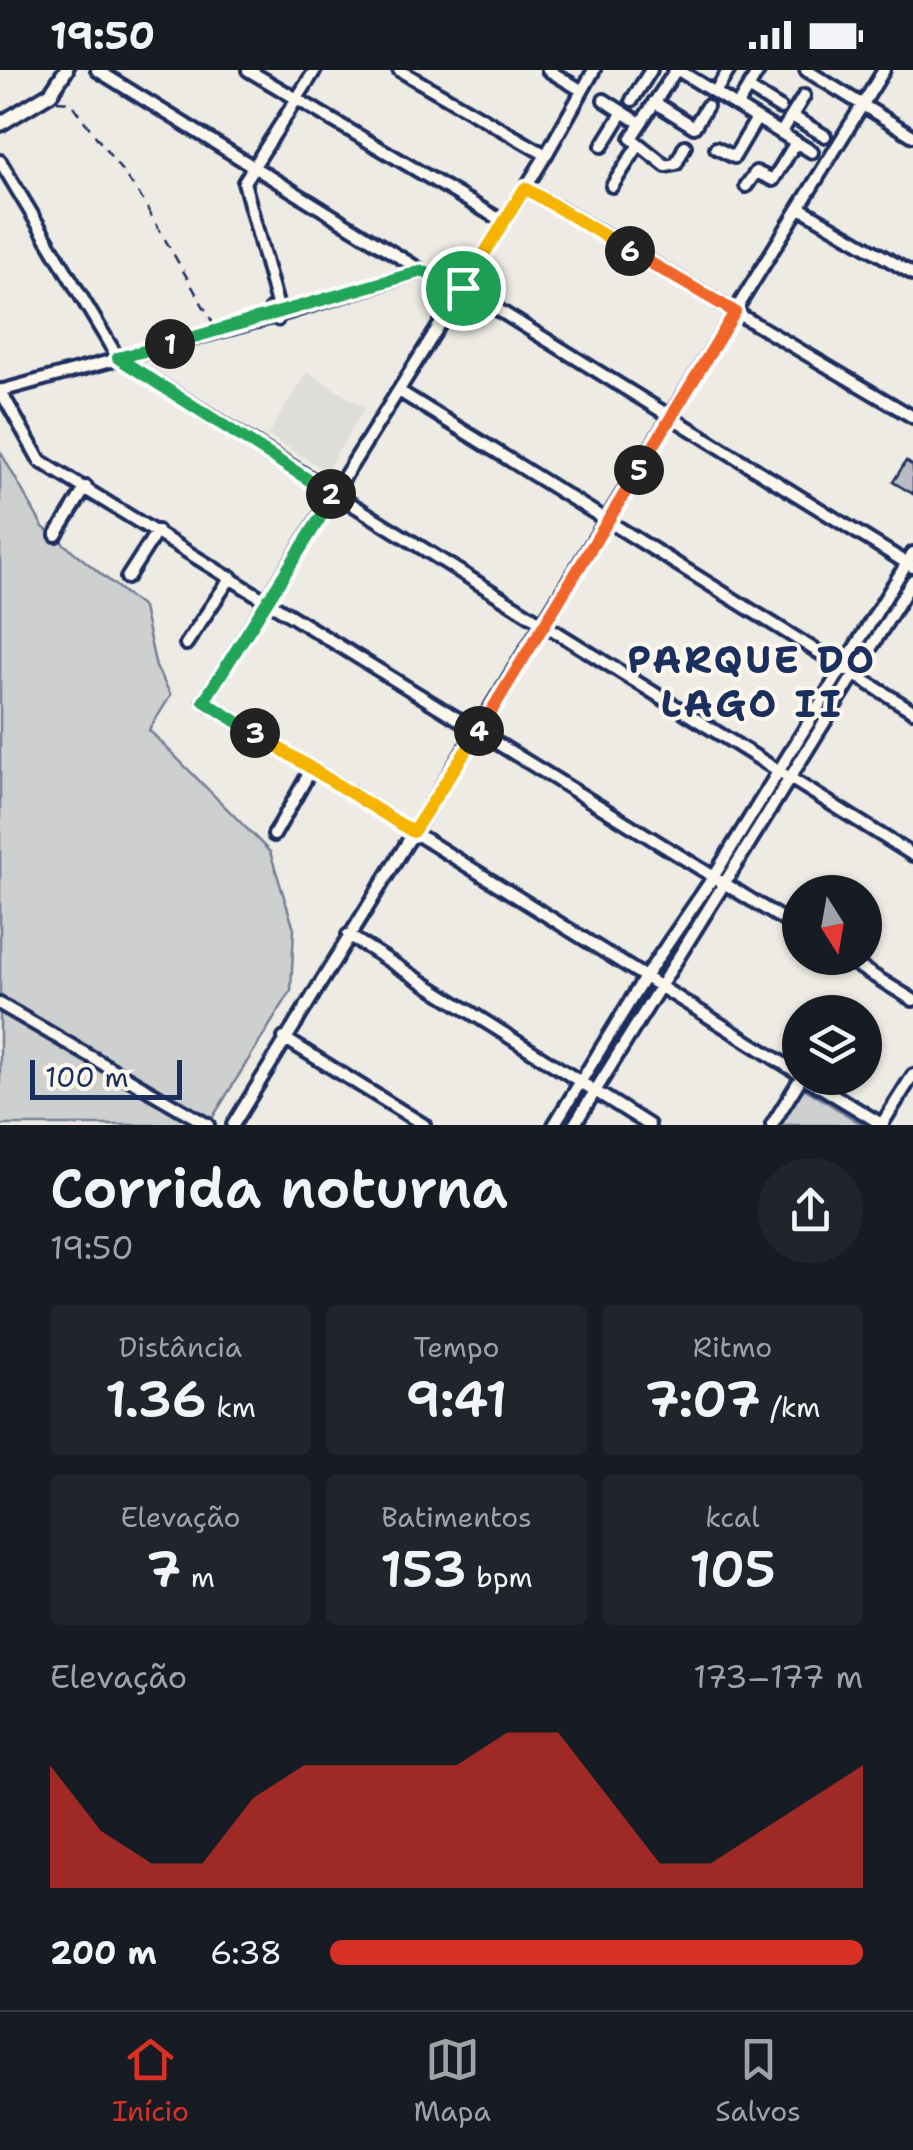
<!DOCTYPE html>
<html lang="pt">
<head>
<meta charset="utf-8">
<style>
  body { margin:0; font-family:"Shantell Sans",sans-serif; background:#20242c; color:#f1f3f6; height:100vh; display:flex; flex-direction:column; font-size:38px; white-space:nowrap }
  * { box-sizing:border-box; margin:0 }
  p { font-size:32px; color:#9ea1a6 }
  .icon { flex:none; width:55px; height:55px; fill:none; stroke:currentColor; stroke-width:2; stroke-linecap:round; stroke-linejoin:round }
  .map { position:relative; height:1055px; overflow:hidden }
  .details { display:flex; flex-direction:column; background:#171b24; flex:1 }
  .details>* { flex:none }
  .needle { width:65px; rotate:169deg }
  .tools { position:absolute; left:782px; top:805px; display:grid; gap:20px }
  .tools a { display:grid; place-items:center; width:100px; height:100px; border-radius:50%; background:#171b24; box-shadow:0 2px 8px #0004; font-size:50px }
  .scale { position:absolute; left:30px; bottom:25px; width:152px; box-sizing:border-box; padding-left:10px; border:5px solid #1b2f5e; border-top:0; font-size:28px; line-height:35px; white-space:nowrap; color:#1b2f5e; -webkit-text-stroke:8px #fbf7ec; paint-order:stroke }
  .pin { position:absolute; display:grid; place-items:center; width:85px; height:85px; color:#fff; margin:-42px; border:5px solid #fff; border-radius:50%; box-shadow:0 2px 10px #0007 }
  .km { position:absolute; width:50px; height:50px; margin:-25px; border-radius:50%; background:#222; color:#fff; font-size:28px; line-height:50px; text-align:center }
  .round { display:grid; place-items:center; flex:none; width:105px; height:105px; border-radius:52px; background:#20242c }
  .summary { display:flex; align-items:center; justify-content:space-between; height:170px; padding:0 50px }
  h1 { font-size:55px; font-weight:600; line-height:75px }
  .metrics { display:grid; grid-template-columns:repeat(3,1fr); gap:15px; height:170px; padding:10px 50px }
  .metrics div { display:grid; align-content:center; border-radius:10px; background:#20242c; text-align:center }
  .metrics b { font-size:50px; font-weight:600 }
  .metrics small { font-size:28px; font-weight:400 }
  .metrics p { font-size:28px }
  .chart { height:280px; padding:20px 50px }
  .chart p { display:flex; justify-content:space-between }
  .chart svg { width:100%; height:180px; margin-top:10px; fill:#d93025; opacity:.7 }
  ul { padding:0 50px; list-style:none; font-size:32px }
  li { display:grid; grid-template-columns:160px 120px 1fr; align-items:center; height:75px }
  li i { height:25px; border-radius:12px; background:#d93025 }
  .status { display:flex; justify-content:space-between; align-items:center; height:70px; padding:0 50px; background:#171b24; direction:ltr }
  .status svg { height:28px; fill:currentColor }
  .tabs { display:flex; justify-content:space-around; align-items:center; height:140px; border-top:2px solid #363941; background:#171b24; font-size:28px; color:#9ea1a6 }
  .tabs a { display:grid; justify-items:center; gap:5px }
  .tabs .active { color:#d93025 }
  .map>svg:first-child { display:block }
  .built { fill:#deddda }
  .green { fill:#cecfcf; stroke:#747f96; stroke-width:2.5 }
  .building { fill:#b9bcc3; stroke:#1b2f5e; stroke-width:2.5 }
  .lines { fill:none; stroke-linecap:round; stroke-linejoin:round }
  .pedestrian-casing { stroke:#1b2f5e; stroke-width:15 }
  .minor-casing { stroke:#1b2f5e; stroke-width:18 }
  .tertiary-casing { stroke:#1b2f5e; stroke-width:20 }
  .path { stroke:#1b2f5e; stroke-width:2.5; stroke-dasharray:10 8; stroke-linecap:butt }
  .pedestrian { stroke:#fbf7ec; stroke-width:8 }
  .minor { stroke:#fbf7ec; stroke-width:10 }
  .tertiary { stroke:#fbf7ec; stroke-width:12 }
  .split-1-casing { stroke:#fff; stroke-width:20 }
  .split-2-casing { stroke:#fff; stroke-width:20 }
  .split-3-casing { stroke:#fff; stroke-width:20 }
  .split-4-casing { stroke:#fff; stroke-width:20 }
  .split-5-casing { stroke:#fff; stroke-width:20 }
  .split-6-casing { stroke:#fff; stroke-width:20 }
  .split-7-casing { stroke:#fff; stroke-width:20 }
  .split-1 { stroke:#22a559; stroke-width:12 }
  .split-2 { stroke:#22a559; stroke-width:12 }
  .split-3 { stroke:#22a559; stroke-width:12 }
  .split-4 { stroke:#f5b400; stroke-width:12 }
  .split-5 { stroke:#f0652b; stroke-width:12 }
  .split-6 { stroke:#f0652b; stroke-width:12 }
  .split-7 { stroke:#f5b400; stroke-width:12 }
  .labels { text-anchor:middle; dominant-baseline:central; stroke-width:8; stroke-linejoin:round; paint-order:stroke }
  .district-label { font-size:38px; font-weight:bold; letter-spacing:2.5px; fill:#1b2f5e; stroke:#fbf7ec }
</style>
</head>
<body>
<div class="status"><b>19:50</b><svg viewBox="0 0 49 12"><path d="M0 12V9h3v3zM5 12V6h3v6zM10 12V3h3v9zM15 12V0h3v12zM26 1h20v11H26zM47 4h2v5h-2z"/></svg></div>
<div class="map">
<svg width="913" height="1055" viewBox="0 0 913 1055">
  <rect width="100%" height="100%" fill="#eeebe4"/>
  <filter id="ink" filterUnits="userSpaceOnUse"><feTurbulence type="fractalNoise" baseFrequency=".01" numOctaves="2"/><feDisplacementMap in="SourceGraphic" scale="20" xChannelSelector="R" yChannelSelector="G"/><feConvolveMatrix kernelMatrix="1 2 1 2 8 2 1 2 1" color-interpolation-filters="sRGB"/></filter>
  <g filter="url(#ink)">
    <path class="built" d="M307 302 365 338 326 401 268 365Z"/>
    <path class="green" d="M0 381 43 457 143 538 156 597 171 625 149 660 270 782 294 859 291 921 208 1055H0Z
      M804 1018 863 1055H780Z"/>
    <path class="building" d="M906 391 913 396V424L893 412Z"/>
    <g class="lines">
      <g class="pedestrian-casing">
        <path id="pedestrian" d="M270 238 278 251"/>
      </g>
      <g class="minor-casing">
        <path id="minor" d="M97 0 422 201 463 218 913 497
          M248 0 504 152
          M399 0 546 85
          M548 0 581 20
          M594 0 546 85 204 631 800 1004
          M676 0 631 68 666 96 676 94 685 76
          M678 0 812 82
          M806 0 913 66
          M748 18 780 38
          M715 22 729 0
          M604 30 640 53
          M632 30 651 0
          M654 32 694 57 707 36
          M737 36 759 0
          M792 46 825 66
          M781 63 804 26
          M602 76 623 42
          M716 78 734 87 757 48
          M0 91 118 288 913 785
          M612 116 638 76
          M746 116 756 102 773 110 796 72
          M525 118 913 347
          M800 138 913 204
          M280 245 244 112 315 0
          M0 320 40 391 800 860
          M0 321 280 245 422 201
          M399 321 913 641
          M56 465 86 417
          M127 508 157 461
          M186 574 231 507
          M274 765 312 698
          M348 865 649 1055
          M845 888 913 930
          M0 934 208 1055
          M284 968 424 1055
          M806 1008 883 1055
          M882 1054 913 1005
          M233 1055 884 0
          M554 1055 645 907 714 806 913 483
          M574 1055 913 510
          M772 1055 801 1008"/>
      </g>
      <g class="tertiary-casing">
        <path id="tertiary" d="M0 54 51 23 66 0"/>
      </g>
      <path class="path" d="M57 31 70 32 139 124 213 253"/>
      <use href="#pedestrian" class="pedestrian"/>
      <use href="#minor" class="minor"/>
      <use href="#tertiary" class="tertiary"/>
    </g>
  </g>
  <g class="lines" filter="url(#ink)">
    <g class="split-1-casing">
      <path id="split-1" d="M170 274 422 201 463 218"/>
    </g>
    <g class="split-2-casing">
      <path id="split-2" d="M170 274 118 288 331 424"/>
    </g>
    <g class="split-3-casing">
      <path id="split-3" d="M255 663 204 631 334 426 331 424"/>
    </g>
    <g class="split-4-casing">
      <path id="split-4" d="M255 663 413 762 479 661"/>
    </g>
    <g class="split-5-casing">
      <path id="split-5" d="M479 661 639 400"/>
    </g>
    <g class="split-6-casing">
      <path id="split-6" d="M630 181 735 242 639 400"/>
    </g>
    <g class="split-7-casing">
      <path id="split-7" d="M463 218 525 118 630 181"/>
    </g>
    <use href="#split-1" class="split-1"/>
    <use href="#split-2" class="split-2"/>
    <use href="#split-3" class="split-3"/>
    <use href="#split-4" class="split-4"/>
    <use href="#split-5" class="split-5"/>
    <use href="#split-6" class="split-6"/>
    <use href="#split-7" class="split-7"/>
  </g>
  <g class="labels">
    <g class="district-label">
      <text x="752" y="589">PARQUE DO<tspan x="752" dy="44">LAGO II</tspan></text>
    </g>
  </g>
</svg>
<div class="tools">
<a><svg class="needle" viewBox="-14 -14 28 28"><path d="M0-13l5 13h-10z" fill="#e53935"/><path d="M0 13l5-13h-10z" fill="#9ea1a6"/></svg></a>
<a><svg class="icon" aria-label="layers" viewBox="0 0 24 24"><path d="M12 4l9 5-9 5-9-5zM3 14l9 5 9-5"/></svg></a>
</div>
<div class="scale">100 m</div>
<div class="pin" style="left:463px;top:218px;background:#1e9e55"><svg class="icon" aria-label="arrive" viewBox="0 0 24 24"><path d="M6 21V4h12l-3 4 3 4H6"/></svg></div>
<b class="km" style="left:170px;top:274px">1</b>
<b class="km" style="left:331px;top:424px">2</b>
<b class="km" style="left:255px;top:663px">3</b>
<b class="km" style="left:479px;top:661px">4</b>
<b class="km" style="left:639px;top:400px">5</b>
<b class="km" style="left:630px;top:181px">6</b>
</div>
<section class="details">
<div class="summary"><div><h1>Corrida noturna</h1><p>19:50</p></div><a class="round"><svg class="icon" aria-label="share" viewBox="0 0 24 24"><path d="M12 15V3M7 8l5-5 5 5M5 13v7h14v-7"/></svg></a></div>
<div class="metrics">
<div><p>Distância</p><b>1.36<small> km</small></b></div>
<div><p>Tempo</p><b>9:41</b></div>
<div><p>Ritmo</p><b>7:07<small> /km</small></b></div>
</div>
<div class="metrics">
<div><p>Elevação</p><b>7<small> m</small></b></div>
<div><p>Batimentos</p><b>153<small> bpm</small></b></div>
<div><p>kcal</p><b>105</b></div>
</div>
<div class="chart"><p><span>Elevação</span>173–177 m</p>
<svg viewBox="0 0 160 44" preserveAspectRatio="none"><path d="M0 44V14L10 30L20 38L30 38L40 22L50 14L60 14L70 14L80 14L90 6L100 6L110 22L120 38L130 38L140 30L150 22L160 14V44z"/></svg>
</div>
<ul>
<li><b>200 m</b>6:38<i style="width:100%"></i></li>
</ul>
</section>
<nav class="tabs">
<a class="active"><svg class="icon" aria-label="home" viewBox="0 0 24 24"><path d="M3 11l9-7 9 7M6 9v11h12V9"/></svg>Início</a>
<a><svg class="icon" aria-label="map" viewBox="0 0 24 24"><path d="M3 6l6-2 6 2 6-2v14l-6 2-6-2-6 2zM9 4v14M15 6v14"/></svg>Mapa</a>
<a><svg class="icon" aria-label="saved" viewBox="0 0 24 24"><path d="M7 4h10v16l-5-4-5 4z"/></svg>Salvos</a>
</nav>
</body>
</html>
